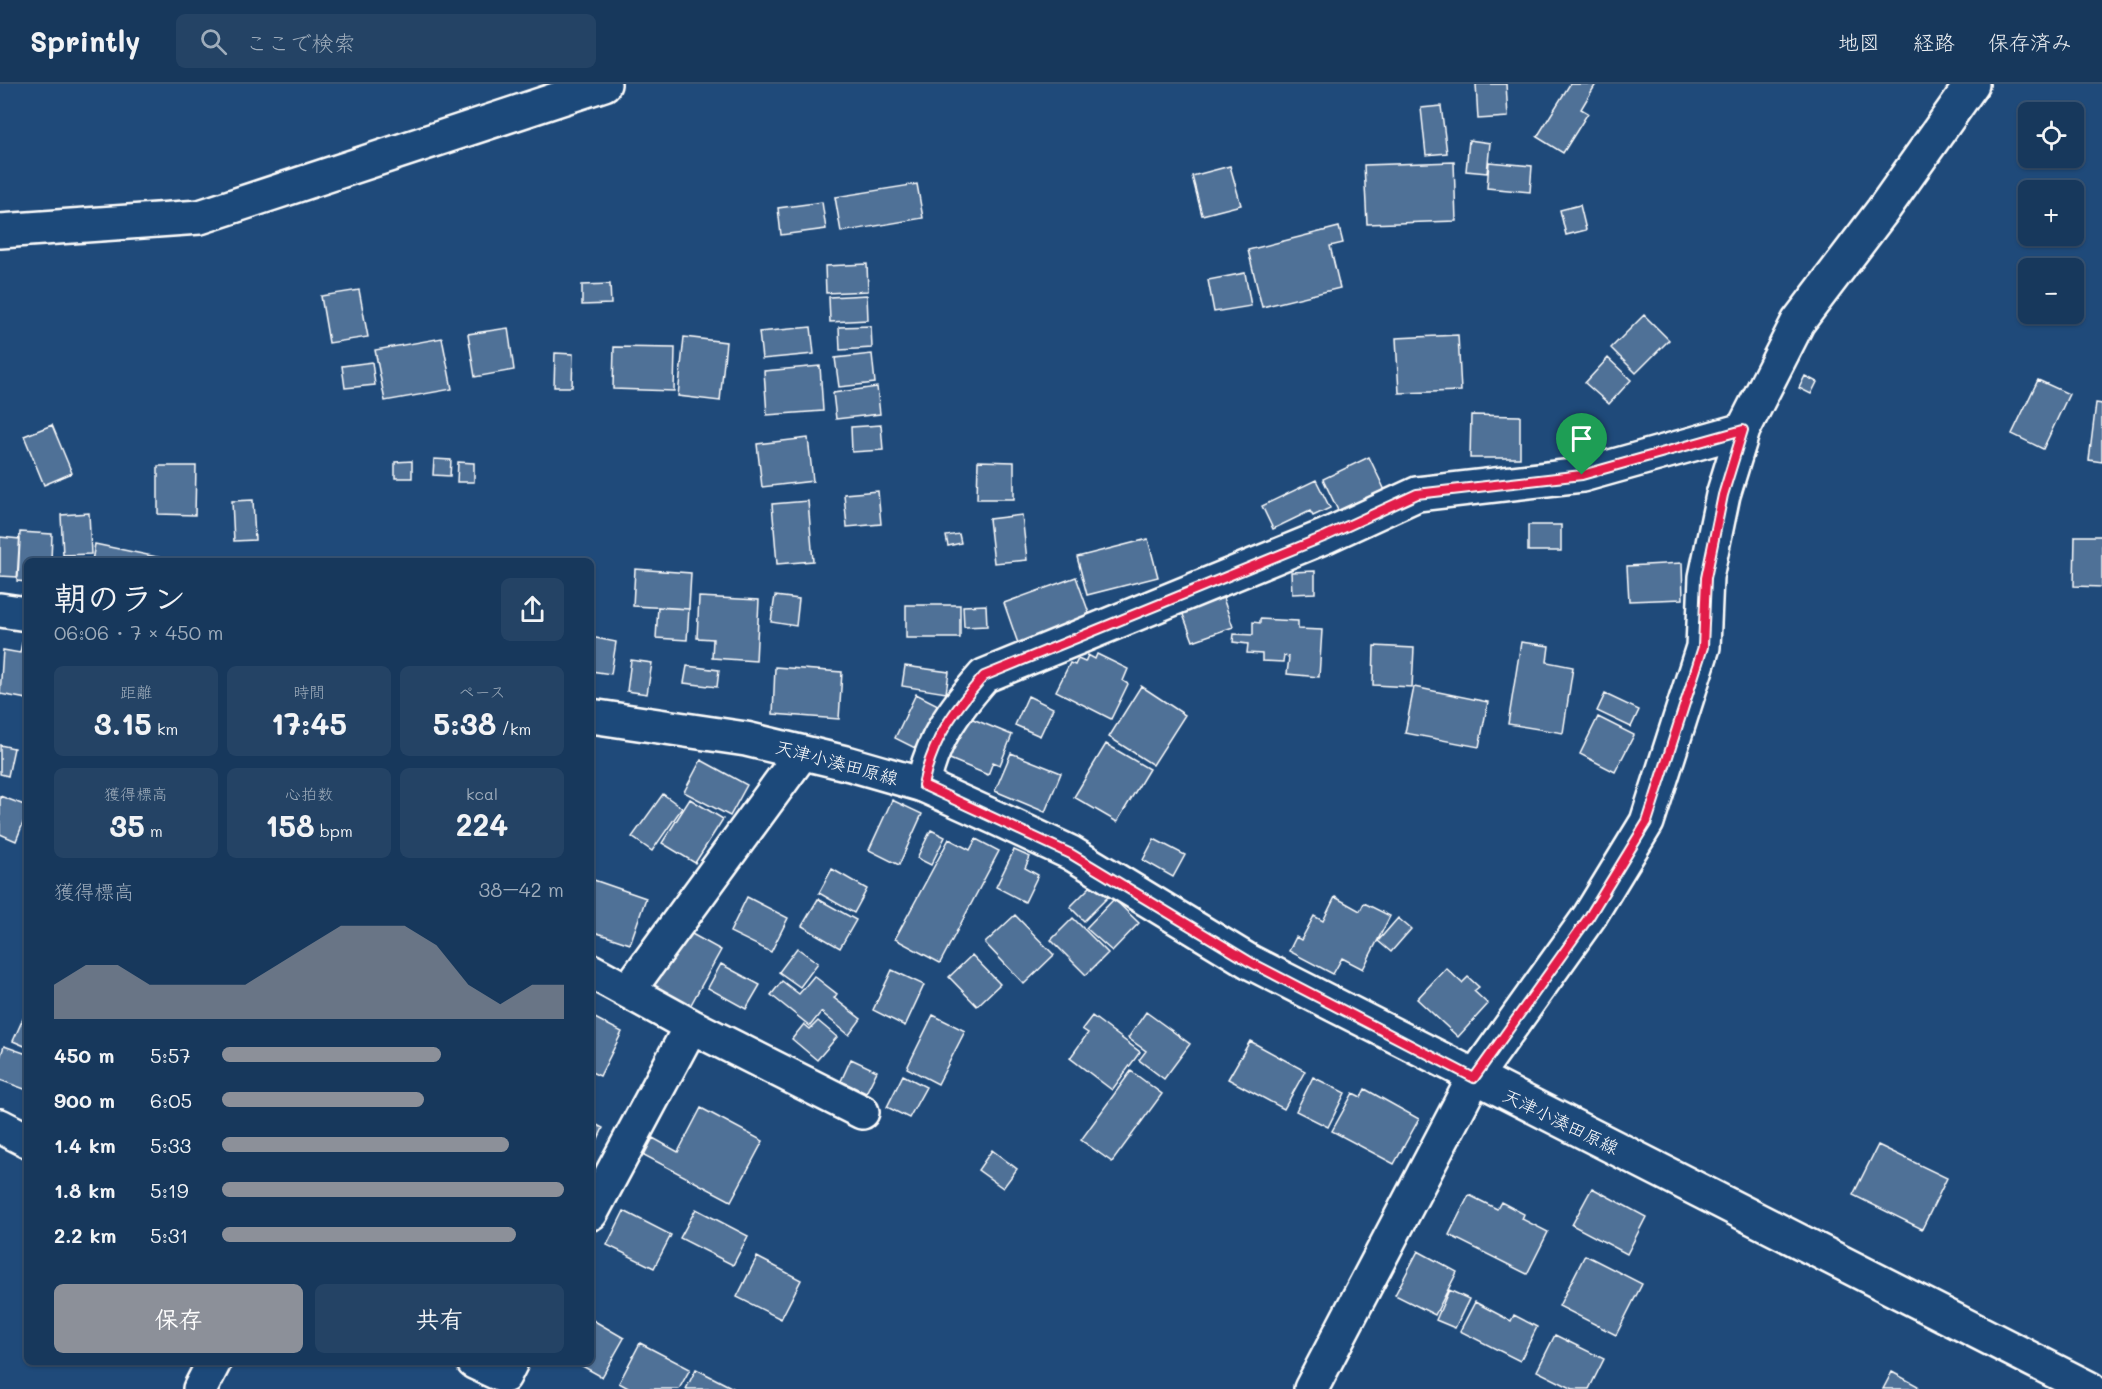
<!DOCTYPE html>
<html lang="ja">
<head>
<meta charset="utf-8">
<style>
  body { margin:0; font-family:Mali,"Klee One",sans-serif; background:#244365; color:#f1f3f6; height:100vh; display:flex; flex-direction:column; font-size:22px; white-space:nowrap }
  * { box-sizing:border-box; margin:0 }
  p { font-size:20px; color:#9eacbb }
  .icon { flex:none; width:33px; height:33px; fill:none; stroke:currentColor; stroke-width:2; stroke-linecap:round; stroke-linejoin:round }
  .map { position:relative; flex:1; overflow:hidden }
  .panel { position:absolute; left:24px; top:474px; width:570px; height:807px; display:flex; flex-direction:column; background:#17385c; border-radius:9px; box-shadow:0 2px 4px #0004,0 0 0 2px #365272 }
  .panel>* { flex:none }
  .fabs { position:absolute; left:2018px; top:18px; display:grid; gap:12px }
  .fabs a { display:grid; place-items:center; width:66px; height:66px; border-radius:9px; background:#17385c; box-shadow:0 2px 4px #0004,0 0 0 2px #365272; font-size:30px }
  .pin { position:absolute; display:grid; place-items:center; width:51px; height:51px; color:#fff; margin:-62px -26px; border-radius:50% 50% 50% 0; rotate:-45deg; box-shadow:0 0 6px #0007 }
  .pin .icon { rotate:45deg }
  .round { display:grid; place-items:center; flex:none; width:63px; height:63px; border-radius:9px; background:#244365 }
  .overview { display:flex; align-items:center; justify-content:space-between; height:102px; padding:0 30px }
  h1 { font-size:33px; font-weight:800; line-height:45px }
  .figures { display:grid; grid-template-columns:repeat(3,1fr); gap:9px; height:102px; padding:6px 30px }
  .figures div { display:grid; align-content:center; border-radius:9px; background:#244365; text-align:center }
  .figures b { font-size:30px; font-weight:800 }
  .figures small { font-size:16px; font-weight:400 }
  .figures p { font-size:16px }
  .chart { height:168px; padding:12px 30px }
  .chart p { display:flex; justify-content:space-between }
  .chart svg { width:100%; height:108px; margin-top:6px; fill:#8c9099; opacity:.7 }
  .cta { display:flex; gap:12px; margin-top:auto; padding:12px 30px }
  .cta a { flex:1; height:69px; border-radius:9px; background:#8c9099; color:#fff; font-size:24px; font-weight:800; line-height:69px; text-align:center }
  .cta a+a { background:#244365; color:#f1f3f6 }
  ul { padding:0 30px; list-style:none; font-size:20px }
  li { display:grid; grid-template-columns:96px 72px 1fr; align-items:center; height:45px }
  li i { height:15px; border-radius:8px; background:#8c9099 }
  header { display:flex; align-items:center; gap:36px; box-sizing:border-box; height:84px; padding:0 30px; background:#17385c; border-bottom:2px solid #365272 }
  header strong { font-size:28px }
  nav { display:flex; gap:33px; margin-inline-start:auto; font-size:21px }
  .search { width:420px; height:54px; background:#244365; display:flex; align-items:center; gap:15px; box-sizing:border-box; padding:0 21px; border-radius:9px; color:#9eacbb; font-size:22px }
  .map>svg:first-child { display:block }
  .building { fill:#507197; stroke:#fff; stroke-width:1.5 }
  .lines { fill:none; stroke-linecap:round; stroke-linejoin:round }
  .minor-casing { stroke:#fff; stroke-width:38 }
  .major-casing { stroke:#fff; stroke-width:38 }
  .minor { stroke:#1f4a7a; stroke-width:33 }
  .major { stroke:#1f4a7a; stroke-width:33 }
  .route-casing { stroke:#fff; stroke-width:12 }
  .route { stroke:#e11d48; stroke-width:8 }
  .labels { text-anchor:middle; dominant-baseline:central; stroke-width:4.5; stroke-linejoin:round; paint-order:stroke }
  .street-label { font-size:18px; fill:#fff; stroke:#1f4a7a }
</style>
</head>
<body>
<header>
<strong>Sprintly</strong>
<div class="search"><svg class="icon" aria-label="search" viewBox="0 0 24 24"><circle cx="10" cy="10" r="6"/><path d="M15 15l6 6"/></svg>ここで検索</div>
<nav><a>地図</a><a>経路</a><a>保存済み</a></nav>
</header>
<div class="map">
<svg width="2102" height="1305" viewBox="0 0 2102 1305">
  <rect width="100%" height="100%" fill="#1f4a7a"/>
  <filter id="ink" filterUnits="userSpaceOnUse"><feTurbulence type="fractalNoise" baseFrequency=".0167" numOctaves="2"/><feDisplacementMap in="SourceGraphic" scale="12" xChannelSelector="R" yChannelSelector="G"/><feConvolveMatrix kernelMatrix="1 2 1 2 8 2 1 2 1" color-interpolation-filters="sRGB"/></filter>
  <g filter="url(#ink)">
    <path class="building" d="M1476 0H1506L1508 33 1478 35Z
      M1570 0H1596L1581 25 1588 29 1563 69 1537 53Z
      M1441 22 1447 69 1426 71 1421 24Z
      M1469 56 1490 59 1487 89 1466 87Z
      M1454 78 1456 137 1367 140 1364 81Z
      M1489 78 1532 82 1530 108 1487 104Z
      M1230 82 1241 121 1202 131 1192 92Z
      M917 100 923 134 841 148 835 113Z
      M822 118 826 145 781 151 778 124Z
      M1580 121 1586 146 1566 151 1560 126Z
      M1339 143 1343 159 1330 162 1340 204 1262 223 1248 166Z
      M867 180 868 207 826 209 825 182Z
      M1245 189 1251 222 1214 228 1208 196Z
      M610 200 611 220 582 221V201Z
      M359 206 368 253 329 259 321 212Z
      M867 211 868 236 830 238 829 213Z
      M1644 231 1669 256 1636 289 1611 264Z
      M871 242 872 264 840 266 839 243Z
      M811 243 814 270 762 275 759 248Z
      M508 244 514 286 475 293 468 250Z
      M1458 251 1461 307 1399 309 1396 254Z
      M684 253 726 258 720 317 678 312Z
      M442 254 452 305 385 317 375 266Z
      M614 263 675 264 674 307 613 305Z
      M555 269 573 270 572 303H554Z
      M872 270 875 299 839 303 835 274Z
      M1608 274 1631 296 1609 320 1585 299Z
      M372 278 375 301 345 304 342 282Z
      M820 282 823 327 767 331 764 287Z
      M1805 292 1817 298 1811 310 1799 304Z
      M2038 296 2069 310 2043 365 2012 350Z
      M877 303 880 330 836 335 833 309Z
      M2096 319 2102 320V378L2089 376Z
      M1471 331 1520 332V374H1470Z
      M52 341 72 389 44 401 24 352Z
      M881 341 883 366 852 368 851 343Z
      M808 354 813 397 762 403 757 360Z
      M1369 373 1390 417 1344 439 1323 395Z
      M434 375 451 376 450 392 433 391Z
      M412 377V394H395V378Z
      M978 377 1014 378V415H977Z
      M458 378 474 379V398H457Z
      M158 382H196L195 431 158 430Z
      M1316 396 1330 424 1313 432 1310 427 1273 445 1262 422Z
      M878 407 881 440 847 443 844 410Z
      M253 416 255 456 234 457 232 417Z
      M808 417 813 477 777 480 772 420Z
      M89 429 91 470 63 471 61 431Z
      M1022 431 1027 476 994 479 989 435Z
      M1528 441H1561V467H1528Z
      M20 448 52 450 51 477H27V498L17 497Z
      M959 450 961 459 948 462 946 452Z
      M2075 452H2102V503L2074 502Z
      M0 453 20 455 18 493 0 492Z
      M1148 455 1158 493 1087 511 1077 473Z
      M95 460 162 474 161 477H92Z
      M1682 479 1683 515 1629 517 1627 482Z
      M635 485 691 489 689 525 633 522Z
      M1315 487V509L1292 510 1291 488Z
      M1076 493 1094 543 1021 568 1004 519Z
      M775 512 799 515 796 542 771 538Z
      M699 513 759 516 756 577 712 574 713 555 697 554Z
      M1223 514 1233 543 1193 557 1182 528Z
      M906 521H960V554H906Z
      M986 521 987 542 964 543 963 522Z
      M658 523 689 525 687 556 656 554Z
      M1260 535 1298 537V545L1322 546 1319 593 1287 590 1289 573 1284 572 1283 578 1262 577V570L1247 569 1248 560 1233 558 1234 550 1253 551V538L1260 539Z
      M591 553 616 558 611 590 591 587Z
      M1521 558 1549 562 1547 578 1573 583 1563 649 1508 640Z
      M22 559 27 560V615L0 610 3 566 20 569Z
      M1374 562 1414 564 1412 603 1373 601Z
      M1097 570 1128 585 1123 597 1128 600 1111 635 1056 607 1070 579 1075 581 1078 575 1085 578 1088 571 1095 575Z
      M631 576 652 579 647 610 627 607Z
      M687 582 719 586 717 603 684 599Z
      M905 582 949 588 946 609 902 602Z
      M775 583 842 588 839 635 773 630Z
      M1141 602 1185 631 1153 681 1109 653Z
      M1414 603 1488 618 1479 663 1405 649Z
      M916 610 938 621 917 665 895 654Z
      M1605 610 1639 626 1631 643 1597 627Z
      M1028 612 1053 624 1040 652 1015 641Z
      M968 633 1012 651 1000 681 993 678 988 691 945 673 956 646 962 648Z
      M1598 633 1634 651 1615 688 1580 670Z
      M1106 660 1149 685 1117 738 1074 713Z
      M0 661 14 664 8 692 0 690Z
      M1011 669 1061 689 1045 728 995 707Z
      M701 676 747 701 730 732 684 708Z
      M663 710 682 724 652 767 632 753Z
      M0 712 27 722V729L16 757 0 750Z
      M690 715 723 735 695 779 662 759Z
      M892 716 922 730 899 781 869 766Z
      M931 746 945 753 931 781 917 774Z
      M949 755 970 766 976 755 999 767 940 879 895 855Z
      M1154 755 1185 771 1173 793 1143 776Z
      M1014 766 1030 773 1025 784 1038 791 1025 818 996 803Z
      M832 785 867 805 854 829 819 809Z
      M591 795 646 814 630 860 591 847Z
      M1095 798 1109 812 1084 837 1070 823Z
      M747 813 788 834 771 868 730 848Z
      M1335 813 1360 827 1364 819 1390 832 1363 885 1342 874 1333 890 1289 867 1296 853 1301 856 1314 832 1323 837Z
      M818 815 856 836 840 864 802 842Z
      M1114 815 1139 839 1112 867 1086 844Z
      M1015 831 1054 871 1024 900 985 859Z
      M1073 834 1108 869 1086 891 1051 856Z
      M1398 834 1411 845 1391 868 1378 857Z
      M681 844 721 866 689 924 649 902Z
      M797 864 818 879 800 903 779 888Z
      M972 871 1000 900 977 922 949 893Z
      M721 880 760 901 746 925 708 904Z
      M1446 884 1462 899 1468 893 1479 903 1474 907 1488 920 1458 953 1417 915Z
      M892 886 924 901 905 942 873 926Z
      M814 892 837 910 834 914 861 935 849 951 821 928 810 942 771 911 782 897 799 910Z
      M27 926V963L13 957Z
      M1146 928 1190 960 1164 995 1139 976 1146 967 1128 954Z
      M933 931 965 947 938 1000 907 984Z
      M591 932 622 948 600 992 591 988Z
      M1092 932 1140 968 1112 1006 1070 974 1088 949 1082 945Z
      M818 937 837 953 817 976 792 955 804 940 810 945Z
      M1250 957 1305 987 1284 1025 1228 995Z
      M4 962 27 970V1006L0 996V974Z
      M851 975 877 987 866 1009 841 997Z
      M1131 987 1162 1010 1112 1078 1081 1056Z
      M903 991 926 1003 909 1034 887 1023Z
      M1313 993 1345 1009 1328 1043 1296 1027Z
      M1365 1005 1419 1035 1394 1080 1332 1047 1353 1009 1361 1013Z
      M701 1024 763 1057 731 1117 644 1071 653 1054 678 1068Z
      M591 1038 603 1044 595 1061 591 1059Z
      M1878 1061 1947 1094 1922 1145 1853 1111Z
      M992 1066 1017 1085 1003 1104 978 1086Z
      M1592 1104 1646 1133 1627 1170 1572 1141Z
      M1469 1111 1497 1125 1501 1118 1524 1130 1522 1135 1548 1148 1527 1190 1449 1151Z
      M696 1125 748 1152 733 1181 680 1154Z
      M624 1127 671 1151 654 1184 607 1161Z
      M1418 1167 1457 1188 1435 1231 1395 1211Z
      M1585 1171 1642 1200 1616 1251 1559 1222Z
      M757 1173 801 1196 781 1235 737 1213Z
      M1449 1206 1469 1215 1455 1244 1436 1236Z
      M1475 1218 1511 1237 1514 1231 1537 1243 1520 1277 1460 1247Z
      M591 1235 624 1254 602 1293 575 1278H591Z
      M1555 1251 1604 1275 1589 1305H1573L1537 1287Z
      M640 1259 690 1285 679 1305H630L619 1299Z
      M696 1285 735 1305H686Z
      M1892 1288 1918 1302 1917 1305H1883Z"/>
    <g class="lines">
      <g class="minor-casing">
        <path id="minor" d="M0 147 200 133 604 0
          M923 701C932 656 954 626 984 592L1326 452 1417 410 1582 391 1743 346
          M591 887 691 942 862 1028
          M628 907 802 669
          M0 1042 27 1056
          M591 1129 691 942
          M474 1278 504 1292 511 1278
          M200 1305 214 1278
          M1311 1305 1474 994 1589 833 1647 738 1703 563 1706 493 1723 411 1743 346 1798 238 1883 126 1972 0"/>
      </g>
      <g class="major-casing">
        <path id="major" d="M0 526 27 530
          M591 632 746 655 850 680 923 701 996 734 1071 769 1250 878 2090 1305"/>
      </g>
      <use href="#minor" class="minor"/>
      <use href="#major" class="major"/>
    </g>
  </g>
  <g class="lines" filter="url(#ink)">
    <g class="route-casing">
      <path id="route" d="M1743 346 1723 411 1706 494 1703 563 1647 738 1589 833 1474 994 1250 878 1071 770 923 701C932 656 954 626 984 592L1326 452 1417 410 1582 391Z"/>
    </g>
    <use href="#route" class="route"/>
  </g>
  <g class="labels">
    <g class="street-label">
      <text transform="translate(837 678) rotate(15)">天津小湊田原線</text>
      <text transform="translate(1561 1037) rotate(26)">天津小湊田原線</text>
    </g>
  </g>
</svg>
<div class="fabs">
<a><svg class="icon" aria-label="locate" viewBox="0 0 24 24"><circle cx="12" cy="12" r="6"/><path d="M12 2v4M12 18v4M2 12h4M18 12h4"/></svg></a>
<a>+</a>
<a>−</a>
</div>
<div class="pin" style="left:1582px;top:391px;background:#1e9e55"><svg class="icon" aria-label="arrive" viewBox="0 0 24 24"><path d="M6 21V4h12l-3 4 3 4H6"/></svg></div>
<section class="panel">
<div class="overview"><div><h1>朝のラン</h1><p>06:06 · 7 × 450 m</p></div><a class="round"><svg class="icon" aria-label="share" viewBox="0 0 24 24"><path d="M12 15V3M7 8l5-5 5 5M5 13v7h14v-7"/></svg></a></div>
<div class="figures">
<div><p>距離</p><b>3.15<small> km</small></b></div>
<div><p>時間</p><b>17:45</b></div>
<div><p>ペース</p><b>5:38<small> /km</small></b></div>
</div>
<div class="figures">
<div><p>獲得標高</p><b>35<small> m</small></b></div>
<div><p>心拍数</p><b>158<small> bpm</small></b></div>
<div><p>kcal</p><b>224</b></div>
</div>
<div class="chart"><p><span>獲得標高</span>38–42 m</p>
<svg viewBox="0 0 160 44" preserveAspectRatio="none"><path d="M0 44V30L10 22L20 22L30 30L40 30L50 30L60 30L70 22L80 14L90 6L100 6L110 6L120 14L130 30L140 38L150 30L160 30V44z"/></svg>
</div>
<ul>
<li><b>450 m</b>5:57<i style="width:64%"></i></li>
<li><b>900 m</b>6:05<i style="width:59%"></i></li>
<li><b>1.4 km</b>5:33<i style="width:84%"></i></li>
<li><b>1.8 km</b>5:19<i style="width:100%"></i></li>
<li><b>2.2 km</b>5:31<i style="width:86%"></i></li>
</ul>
<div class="cta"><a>保存</a><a>共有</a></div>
</section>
</div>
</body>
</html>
